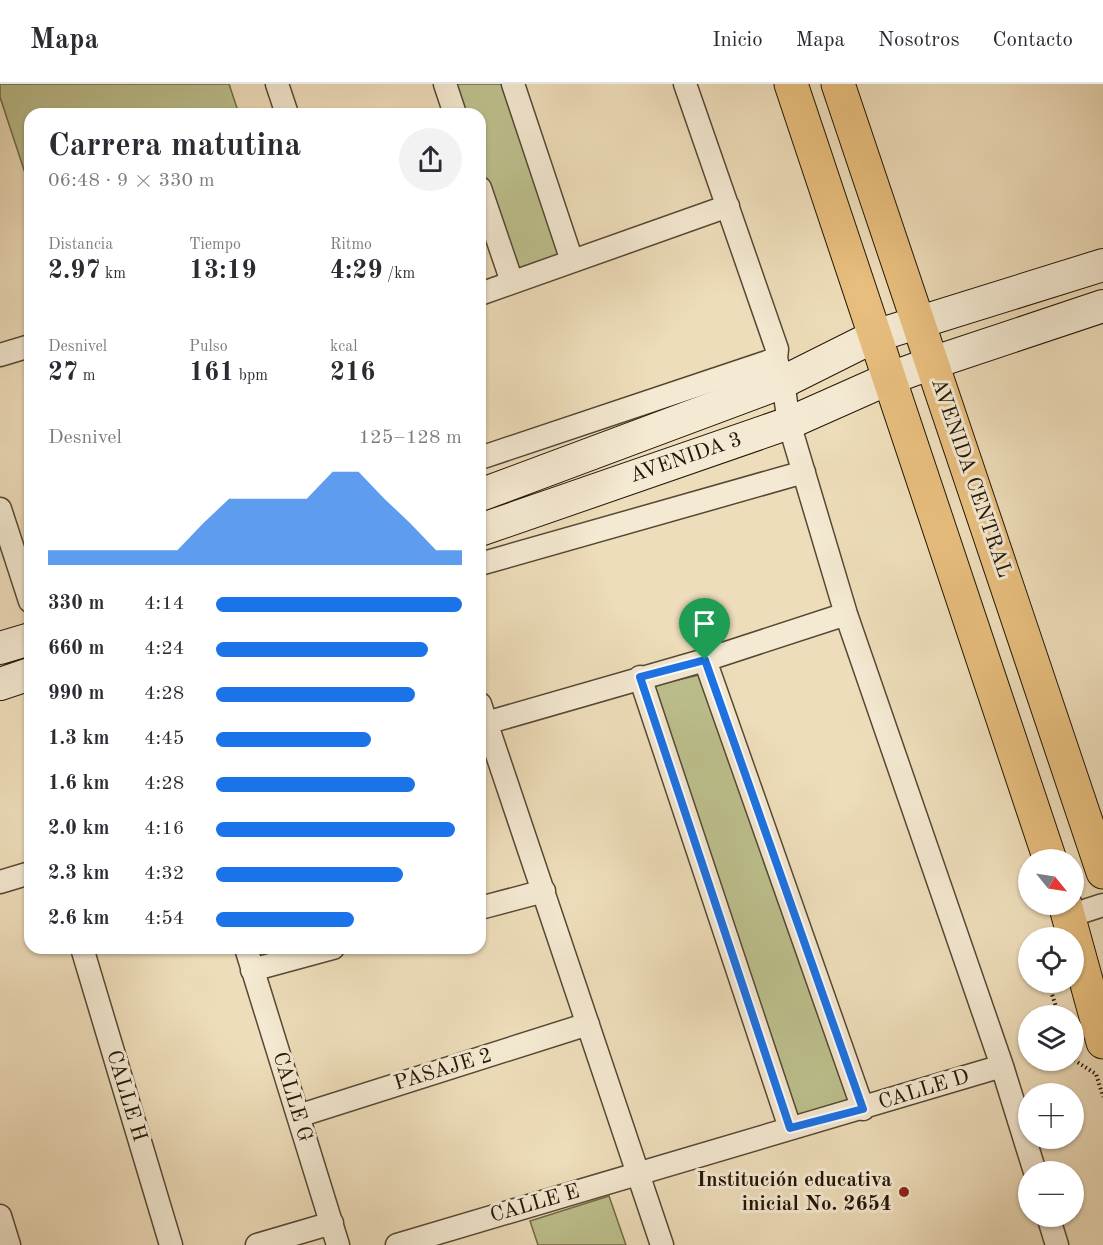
<!DOCTYPE html>
<html lang="es">
<head>
<meta charset="utf-8">
<style>
  body { margin:0; font-family:"Old Standard TT",serif; background:#f2f2f3; color:#2b2b33; height:100vh; display:flex; flex-direction:column; font-size:22px; white-space:nowrap }
  * { box-sizing:border-box; margin:0 }
  p { font-size:20px; color:#7c7c81 }
  .icon { flex:none; width:33px; height:33px; fill:none; stroke:currentColor; stroke-width:2; stroke-linecap:round; stroke-linejoin:round }
  .map { position:relative; flex:1; overflow:hidden }
  .drawer { position:absolute; left:24px; top:24px; width:462px; height:846px; display:flex; flex-direction:column; background:#fff; border-radius:18px; box-shadow:0 2px 4px #0004 }
  .drawer>* { flex:none }
  .needle { width:39px; rotate:120deg }
  .fabs { position:absolute; left:1018px; top:765px; display:grid; gap:12px }
  .fabs a { display:grid; place-items:center; width:66px; height:66px; border-radius:50%; background:#fff; box-shadow:0 2px 4px #0004; font-size:30px }
  .pin { position:absolute; display:grid; place-items:center; width:51px; height:51px; color:#fff; margin:-62px -26px; border-radius:50% 50% 50% 0; rotate:-45deg; box-shadow:0 0 6px #0007 }
  .pin .icon { rotate:45deg }
  .round { display:grid; place-items:center; flex:none; width:63px; height:63px; border-radius:32px; background:#f2f2f3 }
  .overview { display:flex; align-items:center; justify-content:space-between; height:102px; padding:0 24px }
  h1 { font-size:33px; font-weight:600; line-height:45px }
  .figures { display:grid; grid-template-columns:repeat(3,1fr); gap:9px; height:102px; padding:6px 24px }
  .figures div { display:grid; align-content:center }
  .figures b { font-size:26px; font-weight:600 }
  .figures small { font-size:16px; font-weight:400 }
  .figures p { font-size:16px }
  .chart { height:168px; padding:12px 24px }
  .chart p { display:flex; justify-content:space-between }
  .chart svg { width:100%; height:108px; margin-top:6px; fill:#1a73e8; opacity:.7 }
  ul { padding:0 24px; list-style:none; font-size:20px }
  li { display:grid; grid-template-columns:96px 72px 1fr; align-items:center; height:45px }
  li i { height:15px; border-radius:8px; background:#1a73e8 }
  header { display:flex; align-items:center; gap:36px; box-sizing:border-box; height:84px; padding:0 30px; background:#fff; border-bottom:2px solid #e1e1e2 }
  header strong { font-size:28px }
  nav { display:flex; gap:33px; margin-inline-start:auto; font-size:21px }
  .map>svg:first-child { display:block }
  .green { fill:#bcc08d; stroke:#706b4a; stroke-width:1.5 }
  .lines { fill:none; stroke-linecap:round; stroke-linejoin:round }
  .minor-casing { stroke:#564833; stroke-width:25 }
  .secondary-casing { stroke:#231606; stroke-width:34 }
  .primary-casing { stroke:#231606; stroke-width:35 }
  .path { stroke:#231606; stroke-width:4; stroke-dasharray:1.5 3; stroke-linecap:butt }
  .minor { stroke:#f4e9d2; stroke-width:22 }
  .secondary { stroke:#f4e9d2; stroke-width:32 }
  .primary { stroke:#e7be7d; stroke-width:33 }
  .route-casing { stroke:#fff; stroke-width:12 }
  .route { stroke:#1a73e8; stroke-width:8 }
  .poi-dot { fill:#8f2418; stroke:#f4e9d2; stroke-width:2 }
  .labels { text-anchor:middle; dominant-baseline:central; stroke-width:6; stroke-linejoin:round; paint-order:stroke }
  .street-label { font-size:21px; fill:#231606; stroke:#f4e9d2 }
  .poi-label { font-size:21px; font-weight:bold; fill:#231606; stroke:#f4e9d2; text-anchor:end }
</style>
</head>
<body>
<header>
<strong>Mapa</strong>
<nav><a>Inicio</a><a>Mapa</a><a>Nosotros</a><a>Contacto</a></nav>
</header>
<div class="map">
<svg width="1103" height="1161" viewBox="0 0 1103 1161">
  <rect width="100%" height="100%" fill="#eeddba"/>
  <filter id="stains"><feTurbulence type="fractalNoise" baseFrequency=".00333" numOctaves="4"/><feColorMatrix values="0 0 0 0 .2 0 0 0 0 .09 0 0 0 0 .02 0 0 0 .5 -.17"/></filter>
  <radialGradient id="worn" r=".72"><stop offset=".6" stop-color="#630" stop-opacity="0"/><stop offset="1" stop-color="#630" stop-opacity=".3"/></radialGradient>
  <path class="green" d="M0 0H229L239 30H30V104L0 13Z
    M450 0H505L560 172 516 191 480 87V30H460Z
    M699 591 854 1019 794 1035 652 602Z
    M609 1112 626 1161H538L530 1137Z"/>
  <g class="lines">
    <g class="minor-casing">
      <path id="minor" d="M277 0 287 30
        M445 0 455 30
        M513 0 572 177
        M685 0 777 265 776 275 783 298 789 339 846 530 1002 982 1035 1088
        M480 104 512 198
        M480 210 728 122
        M0 271 30 262
        M480 374 776 275
        M0 425 30 517
        M480 480 804 388
        M705 576 863 1025
        M640 593 790 1044
        M480 620 662 1161
        M486 639 705 576 846 530
        M0 798 30 789
        M480 824 544 807
        M1069 832 1103 821
        M82 864 171 1161
        M246 864 338 1161
        M252 886 333 864
        M298 1032 588 940
        M0 1132 9 1161
        M1048 1132 1057 1161
        M257 1161 332 1139
        M397 1161 1002 982"/>
    </g>
    <g class="secondary-casing">
      <path id="secondary" d="M480 411 783 298 875 252 1103 181
        M480 446 789 339 888 295 932 279 1103 222
        M0 564 30 555
        M0 600 30 590"/>
    </g>
    <g class="primary-casing">
      <path id="primary" d="M791 0 1050 776
        M838 0 1103 788
        M1065 820 1103 958"/>
    </g>
    <path class="path" d="M1025 790 1029 801
      M1048 898 1059 932
      M1074 976 1096 990 1103 1013"/>
    <use href="#minor" class="minor"/>
    <use href="#secondary" class="secondary"/>
    <use href="#primary" class="primary"/>
  </g>
  <g class="lines">
    <g class="route-casing">
      <path id="route" d="M705 576 863 1025 790 1044 640 593Z"/>
    </g>
    <use href="#route" class="route"/>
  </g>
  <circle class="poi-dot" cx="904" cy="1108" r="6"/>
  <g class="labels">
    <g class="street-label">
      <text transform="translate(686 374) rotate(-19)">AVENIDA 3</text>
      <text transform="translate(971 394) rotate(71)">AVENIDA CENTRAL</text>
      <text transform="translate(443 986) rotate(-17)">PASAJE 2</text>
      <text transform="translate(924 1006) rotate(-17)">CALLE D</text>
      <text transform="translate(126 1012) rotate(73)">CALLE H</text>
      <text transform="translate(292 1013) rotate(73)">CALLE G</text>
      <text transform="translate(535 1120) rotate(-16)">CALLE E</text>
    </g>
    <g class="poi-label">
      <text x="892" y="1096">Institución educativa<tspan x="892" dy="24">inicial No. 2654</tspan></text>
    </g>
  </g>
  <rect width="100%" height="100%" filter="url(#stains)"/>
  <rect width="100%" height="100%" fill="url(#worn)"/>
</svg>
<div class="fabs">
<a><svg class="needle" viewBox="-14 -14 28 28"><path d="M0-13l5 13h-10z" fill="#e53935"/><path d="M0 13l5-13h-10z" fill="#7c7c81"/></svg></a>
<a><svg class="icon" aria-label="locate" viewBox="0 0 24 24"><circle cx="12" cy="12" r="6"/><path d="M12 2v4M12 18v4M2 12h4M18 12h4"/></svg></a>
<a><svg class="icon" aria-label="layers" viewBox="0 0 24 24"><path d="M12 4l9 5-9 5-9-5zM3 14l9 5 9-5"/></svg></a>
<a>+</a>
<a>−</a>
</div>
<div class="pin" style="left:705px;top:576px;background:#1e9e55"><svg class="icon" aria-label="arrive" viewBox="0 0 24 24"><path d="M6 21V4h12l-3 4 3 4H6"/></svg></div>
<section class="drawer">
<div class="overview"><div><h1>Carrera matutina</h1><p>06:48 · 9 × 330 m</p></div><a class="round"><svg class="icon" aria-label="share" viewBox="0 0 24 24"><path d="M12 15V3M7 8l5-5 5 5M5 13v7h14v-7"/></svg></a></div>
<div class="figures">
<div><p>Distancia</p><b>2.97<small> km</small></b></div>
<div><p>Tiempo</p><b>13:19</b></div>
<div><p>Ritmo</p><b>4:29<small> /km</small></b></div>
</div>
<div class="figures">
<div><p>Desnivel</p><b>27<small> m</small></b></div>
<div><p>Pulso</p><b>161<small> bpm</small></b></div>
<div><p>kcal</p><b>216</b></div>
</div>
<div class="chart"><p><span>Desnivel</span>125–128 m</p>
<svg viewBox="0 0 160 44" preserveAspectRatio="none"><path d="M0 44V38L10 38L20 38L30 38L40 38L50 38L60 27L70 17L80 17L90 17L100 17L110 6L120 6L130 17L140 27L150 38L160 38V44z"/></svg>
</div>
<ul>
<li><b>330 m</b>4:14<i style="width:100%"></i></li>
<li><b>660 m</b>4:24<i style="width:86%"></i></li>
<li><b>990 m</b>4:28<i style="width:81%"></i></li>
<li><b>1.3 km</b>4:45<i style="width:63%"></i></li>
<li><b>1.6 km</b>4:28<i style="width:81%"></i></li>
<li><b>2.0 km</b>4:16<i style="width:97%"></i></li>
<li><b>2.3 km</b>4:32<i style="width:76%"></i></li>
<li><b>2.6 km</b>4:54<i style="width:56%"></i></li>
</ul>
</section>
</div>
</body>
</html>
